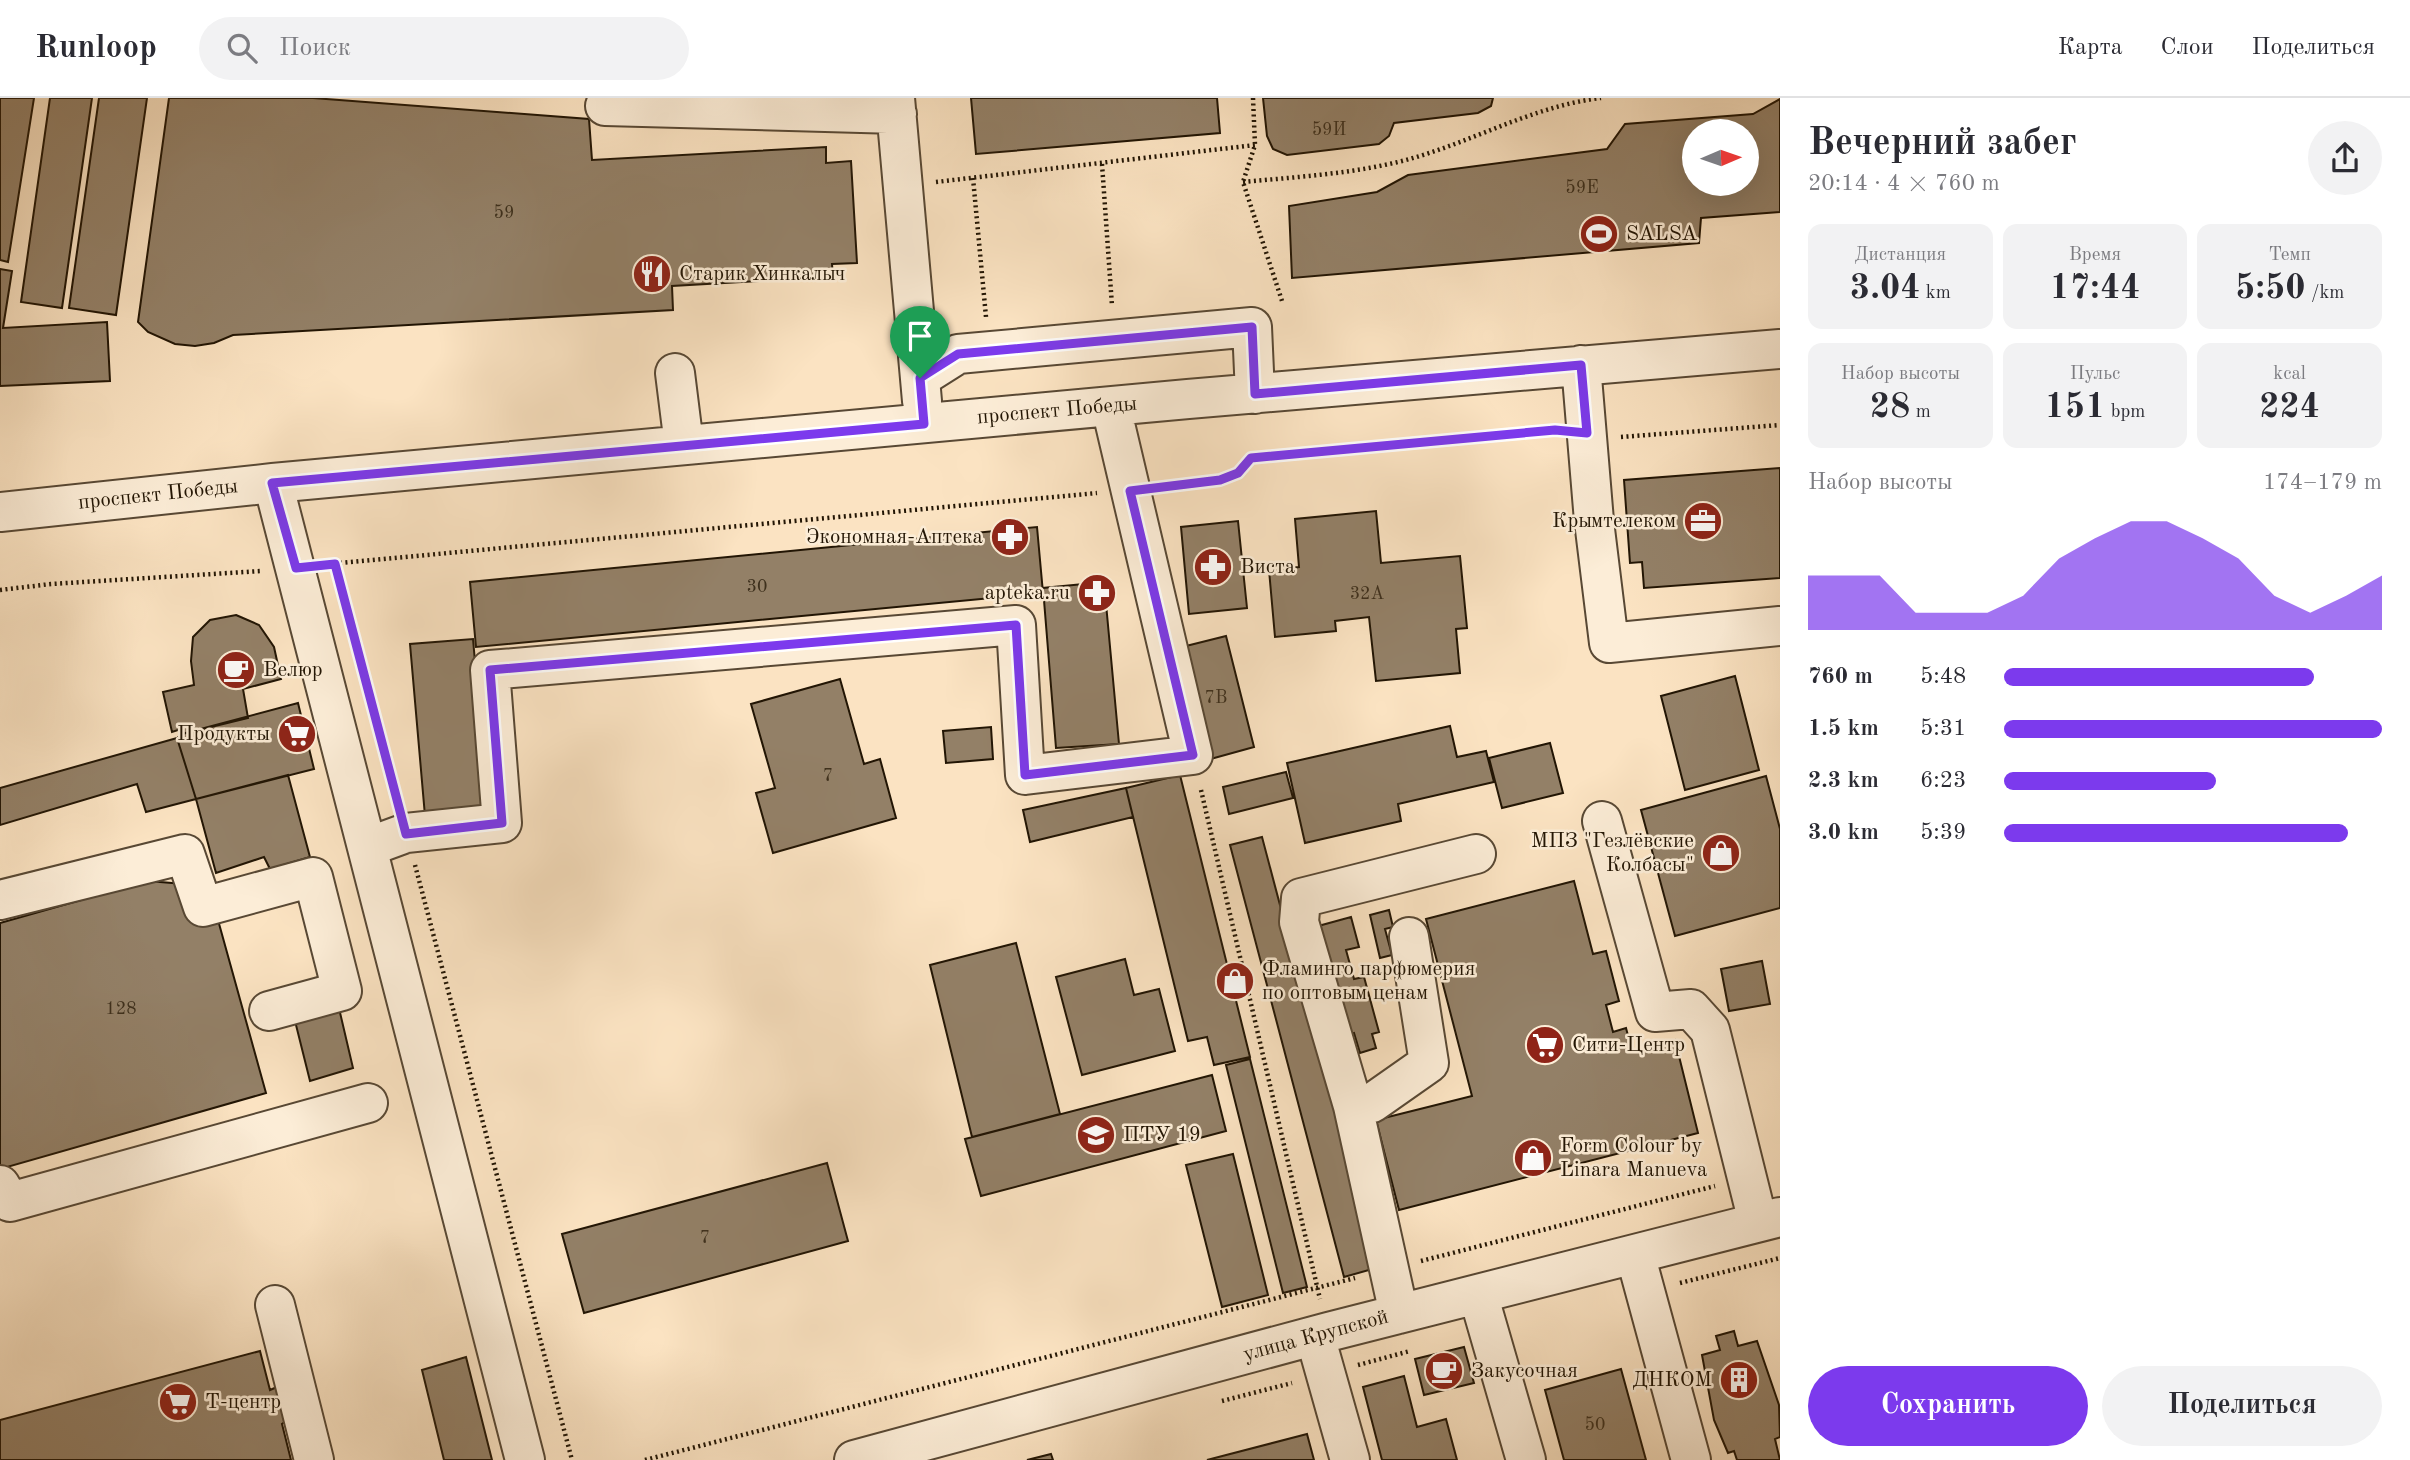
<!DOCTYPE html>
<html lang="ru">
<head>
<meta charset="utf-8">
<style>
  body { margin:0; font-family:"Old Standard TT",serif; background:#f2f2f3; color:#2b2b33; height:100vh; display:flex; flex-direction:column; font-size:26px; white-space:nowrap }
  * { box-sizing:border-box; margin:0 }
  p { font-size:23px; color:#7c7c81 }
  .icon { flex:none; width:38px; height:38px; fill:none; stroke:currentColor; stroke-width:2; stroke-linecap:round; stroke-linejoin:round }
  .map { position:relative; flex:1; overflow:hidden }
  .side { display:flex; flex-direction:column; background:#fff; width:630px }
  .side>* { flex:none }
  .needle { width:46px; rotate:88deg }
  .buttons { position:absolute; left:1682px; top:21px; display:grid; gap:14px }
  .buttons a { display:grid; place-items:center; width:77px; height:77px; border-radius:50%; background:#fff; box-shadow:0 7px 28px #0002; font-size:35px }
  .pin { position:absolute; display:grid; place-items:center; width:60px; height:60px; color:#fff; margin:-72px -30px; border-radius:50% 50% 50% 0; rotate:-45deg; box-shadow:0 0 7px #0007 }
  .pin .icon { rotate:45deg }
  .round { display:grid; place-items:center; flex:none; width:74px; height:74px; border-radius:37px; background:#f2f2f3 }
  .summary { display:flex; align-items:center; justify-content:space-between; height:119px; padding:0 28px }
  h1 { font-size:38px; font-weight:600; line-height:52px }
  .figures { display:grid; grid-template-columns:repeat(3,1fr); gap:10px; height:119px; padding:7px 28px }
  .figures div { display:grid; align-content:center; border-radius:14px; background:#f2f2f3; text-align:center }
  .figures b { font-size:35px; font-weight:600 }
  .figures small { font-size:19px; font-weight:400 }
  .figures p { font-size:19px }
  .chart { height:196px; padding:14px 28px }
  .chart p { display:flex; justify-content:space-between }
  .chart svg { width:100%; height:126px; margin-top:7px; fill:#7c3aed; opacity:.7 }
  .button { display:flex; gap:14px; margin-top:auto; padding:14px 28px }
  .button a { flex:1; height:80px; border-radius:42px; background:#7c3aed; color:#fff; font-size:28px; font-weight:600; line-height:80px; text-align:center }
  .button a+a { background:#f2f2f3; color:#2b2b33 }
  ul { padding:0 28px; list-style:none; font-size:23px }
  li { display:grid; grid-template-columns:112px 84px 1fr; align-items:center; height:52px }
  li i { height:18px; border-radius:9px; background:#7c3aed }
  header { display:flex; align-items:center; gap:42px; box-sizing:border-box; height:98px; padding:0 35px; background:#fff; border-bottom:2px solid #e1e1e2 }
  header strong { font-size:33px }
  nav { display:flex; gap:38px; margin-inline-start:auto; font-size:24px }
  .search { width:490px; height:63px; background:#f2f2f3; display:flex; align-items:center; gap:18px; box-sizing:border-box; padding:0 24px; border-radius:38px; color:#7c7c81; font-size:26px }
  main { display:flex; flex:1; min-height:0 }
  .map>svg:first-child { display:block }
  .building { fill:#938067; stroke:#221504; stroke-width:2; fill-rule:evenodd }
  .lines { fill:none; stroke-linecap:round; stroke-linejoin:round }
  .minor-casing { stroke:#584834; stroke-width:42 }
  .path { stroke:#221504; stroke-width:4.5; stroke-dasharray:2 3.5; stroke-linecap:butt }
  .minor { stroke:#fcedd7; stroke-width:38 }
  .route-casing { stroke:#fff; stroke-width:14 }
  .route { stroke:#7c3aed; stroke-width:9 }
  .labels { text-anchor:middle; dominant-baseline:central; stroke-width:5; stroke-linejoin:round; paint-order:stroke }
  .number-label { font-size:18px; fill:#3e301d }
  .poi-label { font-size:21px; fill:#221504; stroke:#fcedd7; text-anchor:start }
  .street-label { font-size:21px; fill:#221504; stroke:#fcedd7 }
</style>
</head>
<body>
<header>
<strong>Runloop</strong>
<div class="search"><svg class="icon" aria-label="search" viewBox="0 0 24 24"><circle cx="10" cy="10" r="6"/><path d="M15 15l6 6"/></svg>Поиск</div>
<nav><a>Карта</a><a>Слои</a><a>Поделиться</a></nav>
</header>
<main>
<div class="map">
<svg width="1780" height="1362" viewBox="0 0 1780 1362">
  <rect width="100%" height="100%" fill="#fbe3c2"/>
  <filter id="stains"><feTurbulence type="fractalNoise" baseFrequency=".00286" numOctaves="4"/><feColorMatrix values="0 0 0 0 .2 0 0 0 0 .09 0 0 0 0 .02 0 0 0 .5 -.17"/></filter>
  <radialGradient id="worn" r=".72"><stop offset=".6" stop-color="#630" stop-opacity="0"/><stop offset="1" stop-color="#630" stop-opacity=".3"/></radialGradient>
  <path class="building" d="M0 0H34L8 164 0 162Z
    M50 0H92L62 210 21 204Z
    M99 0H147L116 217 69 210Z
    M169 0H313L589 21 592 62 826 49V65L851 63 857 165 832 166 833 179 672 188 673 212 233 237 214 245 195 248 175 246 148 234 138 224Z
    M971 0H1217L1220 35 976 56Z
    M1263 0H1493L1491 8 1478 15 1394 25 1389 38 1379 46 1287 57 1273 51 1267 38Z
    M1780 1V114L1701 120 1699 145 1292 180 1289 108 1377 94 1408 77 1607 51 1625 26 1753 16ZM1694 33H1746V86H1694Z
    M0 171 12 173 3 230 107 224 110 283 0 288Z
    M1780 370V480L1644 490 1642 464 1630 465 1624 382Z
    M1376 413 1381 465 1460 458 1467 530 1456 531 1460 575 1376 583 1369 519 1335 523 1336 533 1275 539 1269 472 1299 469 1295 421Z
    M1238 423 1247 510 1189 516 1181 429Z
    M1037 429 1043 495 476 549 470 484Z
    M1104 484 1119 646 1056 650 1043 490Z
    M236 517 259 527 274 549 281 581 243 591 248 620 182 636 181 631 172 634 163 594 194 587 191 563 193 539 210 522Z
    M1226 538 1254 649 1207 662 1178 550Z
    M473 541 488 712 425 718 410 546Z
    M1735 578 1759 672 1685 692 1661 598Z
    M840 581 864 666 880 661 896 720 773 755 756 695 775 690 751 606Z
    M298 605 314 671 196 701 177 640 182 636Z
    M1450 628 1457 659 1486 653 1494 684 1398 706 1401 723 1305 745 1287 665Z
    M991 629 993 661 946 665 943 633Z
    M177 640 196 701 146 714 137 686 0 727V690Z
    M1550 645 1563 695 1502 710 1489 660Z
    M1286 674 1293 700 1229 716 1223 689Z
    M288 677 310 759 270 771 264 759 216 775 196 701Z
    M1180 677 1250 959 1214 967 1207 939 1188 943 1126 690Z
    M1766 678 1780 731V810L1675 838 1641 712Z
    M1126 690 1133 719 1030 744 1023 712Z
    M1262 739 1376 1170 1344 1179 1230 747Z
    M148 783 184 786 218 822 266 995 0 1071V825Z
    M1574 783 1593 856 1606 853 1619 903 1606 907 1613 934 1626 930 1632 953 1675 942 1698 1035 1399 1112 1376 1022 1472 998 1426 821Z
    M1389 812 1393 829 1385 831 1392 857 1380 860 1370 817Z
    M1351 819 1359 849 1346 852 1354 881 1364 879 1379 934 1372 936 1376 950 1360 955 1354 935 1347 937 1311 830Z
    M1016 845 1060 1016 972 1039 930 867Z
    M1125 861 1134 897 1159 891 1175 953 1082 977 1056 879Z
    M1762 863 1770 906 1729 913 1721 871Z
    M338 906 353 970 310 983 294 919Z
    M1250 961 1307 1189 1283 1195 1226 967Z
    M1212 977 1226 1033 981 1098 965 1041Z
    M1233 1056 1268 1197 1222 1209 1186 1067Z
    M827 1065 848 1143 584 1215 562 1136Z
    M1734 1233 1738 1248 1757 1243 1779 1307 1780 1339 1775 1341 1780 1362H1737L1734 1353 1728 1355 1714 1322 1702 1257 1720 1252 1716 1238Z
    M1464 1249 1474 1285 1424 1297 1415 1261Z
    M260 1253 270 1292 284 1286 292 1319 282 1326 291 1362H0V1322Z
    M466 1259 492 1362H444L422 1272Z
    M1621 1271 1646 1362H1564L1545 1292Z
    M1404 1278 1417 1329 1446 1321 1457 1362H1382L1363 1289Z
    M1307 1336 1314 1362H1207Z
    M1051 1356 1053 1362H1027Z"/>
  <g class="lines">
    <g class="minor-casing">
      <path id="minor" d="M895 0 922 303
        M605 8 897 16
        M1581 267 1594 423 1609 545 1780 528
        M675 275 684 347
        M920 280 958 256 1252 229 1255 296
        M273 385 525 1362
        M0 414 273 385 1188 301 1780 251
        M1602 723 1655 914 1691 911 1710 932 1758 1124
        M368 749 406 735 502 725 490 572 1016 527 1025 677 1193 657 1111 309
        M0 802 185 756 203 809 313 779 342 893 269 913
        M1353 1008 1372 1005 1429 965 1409 839
        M0 1087 10 1104 368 1005
        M1635 1156 1691 1362
        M1478 1196 1526 1362
        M275 1207 314 1362
        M1399 1216 1353 1008 1299 824 1301 800 1476 756
        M1315 1238 1350 1362
        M854 1362 1328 1234 1780 1119"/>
    </g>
    <path class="path" d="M1253 0 1255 47 1243 84 1283 206
      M1102 66 1112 208
      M973 80 986 219
      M936 84 1255 47
      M1243 84C1296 79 1350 76 1402 63 1469 46 1532 8 1601 0
      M1621 339 1780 327
      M1165 388C1201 384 1225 389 1251 360L1553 332
      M329 466 1097 395
      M335 466 397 701
      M0 492 51 486 261 473
      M1201 692 1320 1201
      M415 767 572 1362
      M1421 1163 1715 1088
      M1680 1185 1780 1160
      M1358 1267 1410 1253
      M1222 1303 1292 1285
      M645 1362 1355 1180"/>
    <use href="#minor" class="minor"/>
  </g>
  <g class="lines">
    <g class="route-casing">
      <path id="route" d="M1252 229 1255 296 1581 267 1587 335 1555 332 1251 360 1238 375 1220 382 1130 393 1193 657 1025 677 1016 527 490 572 502 725 406 736 335 466 296 470 272 385 924 326 920 280 958 256Z"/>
    </g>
    <use href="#route" class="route"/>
  </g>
  <defs>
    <g id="stadium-disc" transform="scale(2.0125)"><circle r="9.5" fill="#8f2418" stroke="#fcedd7"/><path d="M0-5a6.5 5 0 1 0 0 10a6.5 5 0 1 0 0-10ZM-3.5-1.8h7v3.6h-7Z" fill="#fff"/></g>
    <g id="restaurant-disc" transform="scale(2.0125)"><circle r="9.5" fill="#8f2418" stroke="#fcedd7"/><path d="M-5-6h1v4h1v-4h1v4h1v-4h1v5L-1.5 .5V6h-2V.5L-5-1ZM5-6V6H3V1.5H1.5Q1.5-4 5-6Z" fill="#fff"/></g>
    <g id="office-disc" transform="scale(2.0125)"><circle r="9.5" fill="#8f2418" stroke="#fcedd7"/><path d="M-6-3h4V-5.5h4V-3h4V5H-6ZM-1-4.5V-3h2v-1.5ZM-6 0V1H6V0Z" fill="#fff"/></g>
    <g id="pharmacy-disc" transform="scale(2.0125)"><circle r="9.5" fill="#8f2418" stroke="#fcedd7"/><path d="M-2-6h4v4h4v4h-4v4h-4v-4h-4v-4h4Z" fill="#fff"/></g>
    <g id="cafe-disc" transform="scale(2.0125)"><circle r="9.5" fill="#8f2418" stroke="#fcedd7"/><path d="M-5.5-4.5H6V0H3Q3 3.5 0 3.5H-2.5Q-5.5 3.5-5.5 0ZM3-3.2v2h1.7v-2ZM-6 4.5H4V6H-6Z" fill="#fff"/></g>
    <g id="supermarket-disc" transform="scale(2.0125)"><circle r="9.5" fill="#8f2418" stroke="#fcedd7"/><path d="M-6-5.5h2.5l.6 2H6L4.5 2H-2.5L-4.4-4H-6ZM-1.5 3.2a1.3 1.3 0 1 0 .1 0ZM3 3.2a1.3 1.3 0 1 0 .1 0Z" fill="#fff"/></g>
    <g id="shop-disc" transform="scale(2.0125)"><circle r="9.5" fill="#8f2418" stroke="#fcedd7"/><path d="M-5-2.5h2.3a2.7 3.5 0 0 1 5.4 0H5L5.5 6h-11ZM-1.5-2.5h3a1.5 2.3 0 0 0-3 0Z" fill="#fff"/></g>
    <g id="university-disc" transform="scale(2.0125)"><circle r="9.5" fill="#8f2418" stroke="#fcedd7"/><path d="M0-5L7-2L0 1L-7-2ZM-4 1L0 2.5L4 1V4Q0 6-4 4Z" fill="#fff"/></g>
    <g id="building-disc" transform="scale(2.0125)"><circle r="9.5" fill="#8f2418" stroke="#fcedd7"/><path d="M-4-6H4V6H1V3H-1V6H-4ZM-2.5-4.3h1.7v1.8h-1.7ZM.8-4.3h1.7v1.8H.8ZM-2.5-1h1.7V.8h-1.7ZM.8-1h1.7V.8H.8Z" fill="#fff"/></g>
  </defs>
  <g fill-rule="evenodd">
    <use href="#stadium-disc" x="1599" y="136"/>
    <use href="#restaurant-disc" x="652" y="176"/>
    <use href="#office-disc" x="1703" y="423"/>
    <use href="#pharmacy-disc" x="1010" y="439"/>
    <use href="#pharmacy-disc" x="1213" y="469"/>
    <use href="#pharmacy-disc" x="1097" y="495"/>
    <use href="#cafe-disc" x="236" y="572"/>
    <use href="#supermarket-disc" x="297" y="636"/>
    <use href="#shop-disc" x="1721" y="755"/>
    <use href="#shop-disc" x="1235" y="883"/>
    <use href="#supermarket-disc" x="1545" y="947"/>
    <use href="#university-disc" x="1096" y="1037"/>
    <use href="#shop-disc" x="1533" y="1060"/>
    <use href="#cafe-disc" x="1444" y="1273"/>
    <use href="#building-disc" x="1739" y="1282"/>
    <use href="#supermarket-disc" x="178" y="1304"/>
  </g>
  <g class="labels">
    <g class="number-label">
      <text x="1329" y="32">59И</text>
      <text x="1582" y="90">59Е</text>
      <text x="504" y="115">59</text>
      <text x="757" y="489">30</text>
      <text x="1367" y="496">32А</text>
      <text x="1216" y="600">7В</text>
      <text x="828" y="678">7</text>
      <text x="121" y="911">128</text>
      <text x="705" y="1140">7</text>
      <text x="1595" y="1327">50</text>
    </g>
    <g class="poi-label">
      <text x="1626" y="136">SALSA</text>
      <text x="679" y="176">Старик Хинкалыч</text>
      <text x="1676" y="423" text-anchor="end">Крымтелеком</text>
      <text x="983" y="439" text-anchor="end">Экономная-Аптека</text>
      <text x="1240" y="469">Виста</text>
      <text x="1070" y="495" text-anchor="end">apteka.ru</text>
      <text x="263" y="572">Велюр</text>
      <text x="270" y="636" text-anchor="end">Продукты</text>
      <text x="1694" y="743" text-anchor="end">МПЗ "Гезлёвские<tspan x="1694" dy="24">Колбасы"</tspan></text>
      <text x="1262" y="871">Фламинго парфюмерия<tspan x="1262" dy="24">по оптовым ценам</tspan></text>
      <text x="1572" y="947">Сити-Центр</text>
      <text x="1123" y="1037">ПТУ 19</text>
      <text x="1560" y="1048">Form Colour by<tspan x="1560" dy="24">Linara Manueva</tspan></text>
      <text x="1471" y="1273">Закусочная</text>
      <text x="1712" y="1282" text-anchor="end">ДНКОМ</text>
      <text x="205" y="1304">Т-центр</text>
    </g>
    <g class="street-label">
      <text transform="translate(1057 313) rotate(-5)">проспект Победы</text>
      <text transform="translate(158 397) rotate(-6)">проспект Победы</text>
      <text transform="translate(1316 1238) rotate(-15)">улица Крупской</text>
    </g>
  </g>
  <rect width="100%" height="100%" filter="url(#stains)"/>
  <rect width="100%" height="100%" fill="url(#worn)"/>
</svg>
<div class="buttons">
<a><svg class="needle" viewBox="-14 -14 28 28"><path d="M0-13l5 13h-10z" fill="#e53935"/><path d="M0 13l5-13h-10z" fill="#7c7c81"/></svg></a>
</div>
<div class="pin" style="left:920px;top:280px;background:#1e9e55"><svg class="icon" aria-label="arrive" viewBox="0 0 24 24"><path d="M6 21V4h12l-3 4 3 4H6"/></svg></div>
</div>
<section class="side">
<div class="summary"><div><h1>Вечерний забег</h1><p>20:14 · 4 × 760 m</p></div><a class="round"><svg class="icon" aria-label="share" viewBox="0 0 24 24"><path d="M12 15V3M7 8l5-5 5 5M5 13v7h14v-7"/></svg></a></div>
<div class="figures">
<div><p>Дистанция</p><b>3.04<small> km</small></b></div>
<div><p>Время</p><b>17:44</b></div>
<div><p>Темп</p><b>5:50<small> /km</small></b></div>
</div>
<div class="figures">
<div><p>Набор высоты</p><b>28<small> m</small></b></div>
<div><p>Пульс</p><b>151<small> bpm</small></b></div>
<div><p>kcal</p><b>224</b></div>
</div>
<div class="chart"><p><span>Набор высоты</span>174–179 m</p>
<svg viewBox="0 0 160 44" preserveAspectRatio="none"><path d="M0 44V25L10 25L20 25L30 38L40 38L50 38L60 32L70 19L80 12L90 6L100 6L110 12L120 19L130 32L140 38L150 32L160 25V44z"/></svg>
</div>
<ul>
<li><b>760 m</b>5:48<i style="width:82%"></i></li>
<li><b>1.5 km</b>5:31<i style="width:100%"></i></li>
<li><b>2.3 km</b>6:23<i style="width:56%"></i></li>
<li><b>3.0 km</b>5:39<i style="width:91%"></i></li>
</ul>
<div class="button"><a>Сохранить</a><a>Поделиться</a></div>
</section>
</main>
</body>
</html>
